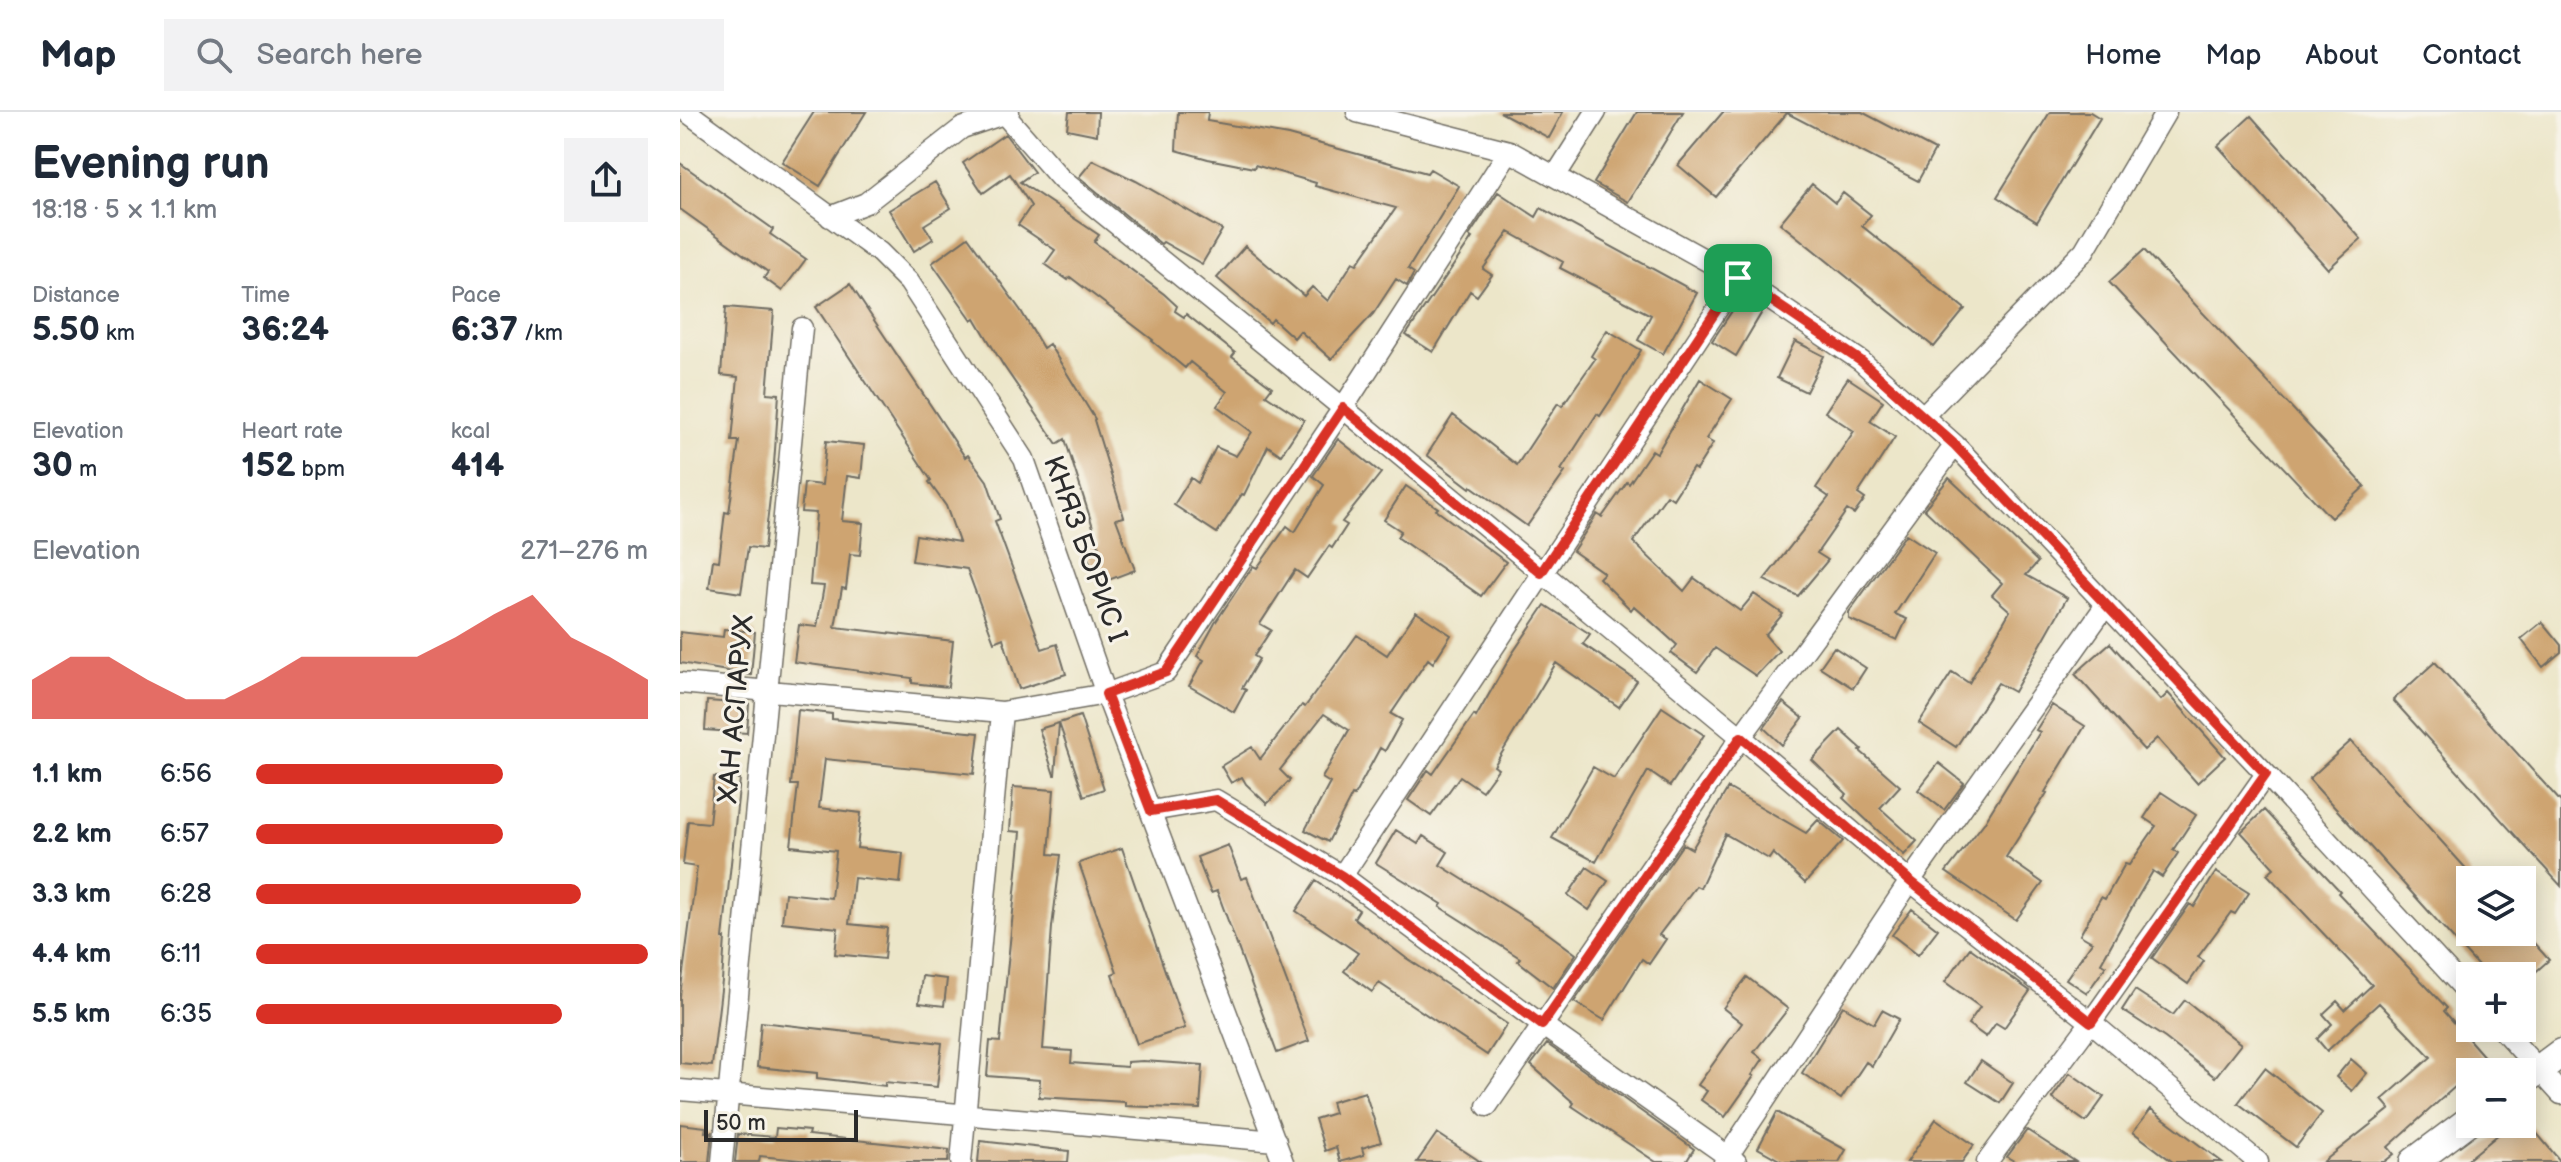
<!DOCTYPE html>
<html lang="en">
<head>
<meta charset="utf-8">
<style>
  body { margin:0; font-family:"Balsamiq Sans",sans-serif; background:#f2f2f3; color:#1f2937; height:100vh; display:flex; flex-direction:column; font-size:30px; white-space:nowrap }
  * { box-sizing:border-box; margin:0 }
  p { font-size:26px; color:#747a83 }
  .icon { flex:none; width:44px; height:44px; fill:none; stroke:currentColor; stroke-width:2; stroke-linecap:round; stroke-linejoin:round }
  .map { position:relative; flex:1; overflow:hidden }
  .details { display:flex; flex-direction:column; background:#fff; width:680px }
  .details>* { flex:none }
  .controls { position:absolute; left:1776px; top:754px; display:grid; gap:16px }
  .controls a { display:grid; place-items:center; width:80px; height:80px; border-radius:0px; background:#fff; box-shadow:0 4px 20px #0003; font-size:40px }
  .scale { position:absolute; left:24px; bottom:20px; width:154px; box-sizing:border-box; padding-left:8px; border:4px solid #2b2b2b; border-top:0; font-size:22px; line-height:28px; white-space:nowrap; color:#2b2b2b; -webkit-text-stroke:6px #f7f3e8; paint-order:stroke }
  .pin { position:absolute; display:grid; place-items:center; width:68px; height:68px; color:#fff; margin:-34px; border-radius:16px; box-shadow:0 4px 12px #0006 }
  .round { display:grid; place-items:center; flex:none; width:84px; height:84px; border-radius:0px; background:#f2f2f3 }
  .overview { display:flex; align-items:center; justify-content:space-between; height:136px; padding:0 32px }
  h1 { font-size:44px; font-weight:600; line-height:60px }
  .metrics { display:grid; grid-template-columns:repeat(3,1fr); gap:12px; height:136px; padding:8px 32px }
  .metrics div { display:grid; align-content:center }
  .metrics b { font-size:34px; font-weight:600 }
  .metrics small { font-size:22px; font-weight:400 }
  .metrics p { font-size:22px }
  .chart { height:224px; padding:16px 32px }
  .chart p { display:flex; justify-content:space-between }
  .chart svg { width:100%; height:144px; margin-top:8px; fill:#d93025; opacity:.7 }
  ul { padding:0 32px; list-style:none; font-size:26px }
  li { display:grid; grid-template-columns:128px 96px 1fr; align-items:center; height:60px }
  li i { height:20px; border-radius:10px; background:#d93025 }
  header { display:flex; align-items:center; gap:48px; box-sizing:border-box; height:112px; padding:0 40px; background:#fff; border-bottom:2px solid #e0e1e3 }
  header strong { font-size:38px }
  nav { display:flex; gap:44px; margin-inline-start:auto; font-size:28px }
  .search { width:560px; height:72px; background:#f2f2f3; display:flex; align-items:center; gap:20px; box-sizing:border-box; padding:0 28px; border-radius:0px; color:#747a83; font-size:30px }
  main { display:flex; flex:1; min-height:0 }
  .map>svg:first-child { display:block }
  .building { fill:#cea471 }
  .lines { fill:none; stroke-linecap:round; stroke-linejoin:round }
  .street-casing { stroke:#6f6c62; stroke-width:23 }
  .secondary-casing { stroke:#6f6c62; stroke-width:31 }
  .street { stroke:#fff; stroke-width:20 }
  .secondary { stroke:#fff; stroke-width:28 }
  .route-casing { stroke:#fff; stroke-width:16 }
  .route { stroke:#d93025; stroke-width:10 }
  .labels { text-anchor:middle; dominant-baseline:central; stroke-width:6; stroke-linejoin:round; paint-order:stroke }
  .street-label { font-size:28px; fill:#2b2b2b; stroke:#f7f3e8 }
</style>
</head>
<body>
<header>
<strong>Map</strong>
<div class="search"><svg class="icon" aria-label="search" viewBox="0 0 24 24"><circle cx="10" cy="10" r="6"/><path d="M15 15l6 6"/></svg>Search here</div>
<nav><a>Home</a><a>Map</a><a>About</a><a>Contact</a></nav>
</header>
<main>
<section class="details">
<div class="overview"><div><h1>Evening run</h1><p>18:18 · 5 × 1.1 km</p></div><a class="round"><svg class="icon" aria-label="share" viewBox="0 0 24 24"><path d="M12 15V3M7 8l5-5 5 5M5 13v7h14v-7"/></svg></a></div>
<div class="metrics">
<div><p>Distance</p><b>5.50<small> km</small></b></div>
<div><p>Time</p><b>36:24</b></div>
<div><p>Pace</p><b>6:37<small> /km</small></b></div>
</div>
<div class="metrics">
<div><p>Elevation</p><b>30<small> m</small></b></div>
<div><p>Heart rate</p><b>152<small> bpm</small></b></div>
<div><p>kcal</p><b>414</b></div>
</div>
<div class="chart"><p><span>Elevation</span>271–276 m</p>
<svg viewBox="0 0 160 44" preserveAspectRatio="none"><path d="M0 44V32L10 25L20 25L30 32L40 38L50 38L60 32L70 25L80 25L90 25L100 25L110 19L120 12L130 6L140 19L150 25L160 32V44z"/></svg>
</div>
<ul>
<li><b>1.1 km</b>6:56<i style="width:63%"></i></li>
<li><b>2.2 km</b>6:57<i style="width:63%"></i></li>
<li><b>3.3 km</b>6:28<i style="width:83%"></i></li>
<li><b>4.4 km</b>6:11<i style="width:100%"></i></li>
<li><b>5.5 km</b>6:35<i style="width:78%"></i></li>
</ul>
</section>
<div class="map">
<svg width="1881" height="1050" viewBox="0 0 1881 1050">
  <rect width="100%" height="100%" fill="#f7f3e8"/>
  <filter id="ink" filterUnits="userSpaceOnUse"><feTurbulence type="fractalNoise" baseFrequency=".0125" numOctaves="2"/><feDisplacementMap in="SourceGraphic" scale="16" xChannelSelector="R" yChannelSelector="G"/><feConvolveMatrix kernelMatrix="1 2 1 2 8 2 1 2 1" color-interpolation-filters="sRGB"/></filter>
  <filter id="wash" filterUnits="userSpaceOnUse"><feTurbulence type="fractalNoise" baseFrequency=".006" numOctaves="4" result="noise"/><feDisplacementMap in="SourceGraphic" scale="32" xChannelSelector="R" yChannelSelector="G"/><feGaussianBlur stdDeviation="1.8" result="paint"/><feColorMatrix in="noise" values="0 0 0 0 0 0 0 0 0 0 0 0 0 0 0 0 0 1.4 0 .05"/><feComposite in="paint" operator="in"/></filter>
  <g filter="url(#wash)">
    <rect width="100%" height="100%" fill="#ece6c9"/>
    <g id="blocks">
      <path class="building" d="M134 0H186L140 74 102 50Z
        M389 0H418L417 23 387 17Z
        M498 0H528L527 9 608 23 747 61 750 57 779 74 728 157 734 161 727 174 716 167 693 202 651 247 620 219 614 226 593 207 590 211 537 166 565 134 624 184 632 175 648 189 673 150 677 152 716 96 635 74 636 71 575 53 574 56 528 47 496 38Z
        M820 0H883L869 26Z
        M957 0H1003L948 90 914 71Z
        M1043 0H1182L1255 38 1238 69 1107 1 1036 85 998 53Z
        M1370 0H1410L1420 6 1357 110 1317 85Z
        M1571 4 1681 127 1648 157 1538 34Z
        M325 22 354 60 340 70 419 123 414 130 484 182 497 194 495 199 504 205 506 202 555 241 552 245 592 275 586 283 624 308 601 343 588 334 564 383 562 382 537 421 494 393 511 366 518 371 536 335 556 344 572 320 537 294 547 280 510 250 505 256 472 229 473 228 390 165 388 168 365 152 375 138 338 113 351 94 330 62 303 81 283 51Z
        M413 48 456 69 542 118 522 152 483 130 481 132 399 65Z
        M0 51 93 117 90 122 126 147 102 179 84 166 88 160 0 97Z
        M255 70 271 96 244 113 253 127 234 139 209 98Z
        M1132 72 1155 91 1163 81 1191 103 1182 114 1285 197 1254 235 1100 111Z
        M818 80 856 105 861 96 1017 181 983 242 958 228 971 203 880 156 883 150 829 120 803 157 812 163 797 184 790 179 753 240 726 223 792 126 789 124Z
        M288 125 341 199 363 236 369 232 415 307 414 308 444 405 436 407 455 458 418 472 405 439 419 434 385 327 377 332 323 253 295 206 292 208 252 151Z
        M1464 138 1685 374 1651 406 1429 170Z
        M170 172 285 345 288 343 307 369 320 407 315 409 362 537 377 532 386 562 339 577 323 526 314 530 287 457 232 449 236 423 279 430 266 394 249 370 251 368 136 195Z
        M1060 187 1082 200 1056 244 1032 229Z
        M46 195 94 199 87 281 99 282 94 352 84 437 68 435 61 481 29 476 33 448 39 449 45 400 49 401 59 329H52L58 265 41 263Z
        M927 218 961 238 936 280 920 304 917 302 881 358 885 360 847 414 791 374 790 376 747 343 773 303 837 353 878 291 882 294 915 247 911 244Z
        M1115 229 1144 244 1126 280 1097 266Z
        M1168 266 1203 289 1190 309 1215 325 1178 382 1185 387 1174 402 1167 398 1137 441 1148 448 1118 484 1084 468 1149 385 1136 376 1174 319 1145 300Z
        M1020 267 1052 287 1026 327 1033 331 1016 358 1013 356 993 387 987 383 953 430 1004 479 1014 466 1060 499 1074 482 1103 502 1085 523 1099 539 1076 564 1035 536 1017 560 991 541 997 533 954 494 951 498 919 466 924 461 893 439 917 402 922 405 947 370 949 372 972 338 977 341Z
        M658 327 701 361 662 410 667 413 652 436 649 434 627 466 615 458 580 512 591 518 574 544 579 547 562 576 566 578 554 600 509 574 524 548 517 544 535 511 573 454 577 456 607 414 615 420 644 373 633 364Z
        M146 329 184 333 181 366 167 364 162 409 183 411 180 443 170 442 166 477 162 476 155 515 273 529 268 575 232 571V566L114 550 119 513 137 515 144 474 130 473 136 401 121 400 124 371 142 373Z
        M1269 366 1358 450 1346 463 1387 486 1334 580 1318 571 1276 635 1239 611 1272 560 1289 571 1330 499 1312 483 1322 471 1244 397Z
        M726 374 758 396 756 398 826 450 801 484 717 425 721 419 704 408Z
        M1226 422 1255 441 1215 502 1227 507 1217 528 1169 507V500Z
        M865 493 910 522 903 532 957 569 939 595 876 551 814 654 818 657 802 679 780 664 751 704 728 688 748 658 753 662 794 603 796 605 832 542Z
        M736 500 771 523 753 551 748 547 711 602 722 608 705 639 700 636 674 684 672 683 648 730 625 718 650 671 642 666 669 618 644 602 600 658 610 668 587 692 566 672 562 665 551 671 541 654 572 635 580 647 622 593 625 595 677 523 707 543Z
        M1862 510 1881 533V540L1863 555 1841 527Z
        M44 517 75 520 71 563 0 551V520L43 525Z
        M1430 531 1481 588 1488 581 1545 645 1517 671 1477 626 1464 638 1395 562Z
        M1154 535 1186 556 1173 576 1140 555Z
        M1755 550 1881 690V774L1713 588Z
        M27 589 69 592 67 621 25 618Z
        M1103 590 1123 606 1102 633 1084 616Z
        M1372 593 1405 614 1365 680 1367 681 1326 745 1363 771 1336 808 1266 760 1304 711 1360 620 1356 618Z
        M982 595 1024 623 990 674 968 659 916 750 872 726 913 655 934 667Z
        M118 598 152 602V607L299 621 294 662 145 647 139 696 181 701 177 736 223 741 220 771 174 766 169 812 207 816 204 847 155 842 158 816 102 810 105 781 151 786 156 739 111 734 118 673H111Z
        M400 604 424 677 404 684 379 611Z
        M379 611 375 663H374L359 617Z
        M1161 618 1182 637 1180 639 1220 674 1200 696 1237 729 1224 743 1163 686 1167 682 1132 648Z
        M1671 629 1790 761V820H1844L1869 848 1851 864H1807L1629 667Z
        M1259 651 1284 671 1264 698 1238 678Z
        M34 665 60 667 43 826H45L42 869 32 954 0 951V884L17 755 3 753 8 709 29 711Z
        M333 675 374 678 369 742 381 743 372 815 363 937 392 939 391 951 447 955V950L463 949 523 953 520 997 445 994V990L359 985 360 968 307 964 310 929 320 930 341 720 330 719Z
        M1048 676 1126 721 1138 708 1163 729 1125 771 1093 741 1089 747 1045 722 1020 776 1016 774 979 823 986 827 969 852 962 847 924 908 894 890 1003 732 1012 737Z
        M1481 680 1516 703 1493 738 1498 741 1482 765 1473 759 1456 788 1421 851 1426 854 1407 881 1386 867 1412 830 1400 823 1421 785 1425 787 1445 752 1449 753 1476 714 1464 706Z
        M1584 698 1660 779 1658 781 1767 896 1764 899 1806 947 1708 1035 1714 1042 1704 1050H1643L1710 997 1702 988 1751 945 1699 891 1647 939 1637 927 1652 912 1643 902 1657 889 1665 898 1692 873 1587 762 1594 756 1561 720Z
        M716 718 738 732 743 724 768 740 760 753 862 817 896 842 873 876 838 849 840 846 760 795 762 792 696 751Z
        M548 733 561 767 567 765 629 929 597 941 537 779 531 781 517 745Z
        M442 736 505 916 457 932 432 862 437 860 399 751Z
        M907 755 928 769 909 798 888 783Z
        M1536 760 1569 781 1555 802 1551 800 1518 845 1524 849 1508 872 1472 846 1510 792 1514 795Z
        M636 769 679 798 674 806 726 846 827 912 807 943 699 871 692 880 664 859 678 841 616 799Z
        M1232 797 1258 817 1238 843 1212 823Z
        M1290 836 1350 879 1324 916 1316 911 1306 925 1288 912 1300 895 1265 870Z
        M242 864 267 867 264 894 239 891Z
        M1067 865 1108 897 1074 940 1083 947 1072 963 1074 964 1045 1005 1021 988 1027 979 1018 973 1062 911 1043 896Z
        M1455 878 1493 903 1505 888 1561 932 1535 965 1485 926 1442 898Z
        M1163 894 1194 912 1202 898 1219 907 1192 954 1186 950 1161 987 1122 961Z
        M81 910 262 931 257 975 205 970V974L137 966V961L77 955Z
        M867 932 1014 1037 1006 1050H976L892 994 894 991 851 953Z
        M1671 947 1687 961 1672 979 1656 965Z
        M1301 949 1333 971 1320 991 1287 970Z
        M1585 956 1642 1001 1616 1035 1558 991Z
        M1390 961 1424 985 1406 1010 1372 986Z
        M685 980 701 1030 682 1036 684 1043 660 1050 656 1035 645 1039 635 1007 654 1001 651 990Z
        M1471 997 1542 1050H1493L1453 1020Z
        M1097 1000 1166 1038 1159 1050H1103L1078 1036Z
        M1256 1007 1294 1033 1282 1050H1227Z
        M0 1012 26 1015 25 1020H32L29 1050H0Z
        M1831 1012H1849L1881 1050H1785Z
        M96 1016 129 1019 128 1023 269 1038 268 1050H140L80 1044 79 1050H55L58 1022 95 1025Z
        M1347 1018 1396 1050H1336L1327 1045Z
        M757 1021 801 1050H737Z
        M300 1029 389 1039 388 1050H298Z"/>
    </g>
  </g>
  <g filter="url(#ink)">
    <use href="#blocks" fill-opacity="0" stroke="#6f6c62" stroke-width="2"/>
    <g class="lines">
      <g class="street-casing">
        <path id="street" d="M7 0 199 140 229 170 344 347 426 582 603 1050
          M677 0 829 39 1058 166 1181 249 1275 333 1586 662 1790 883
          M325 3 381 67 663 296 1061 625 1230 769 1411 910 1578 1050
          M876 63 916 0
          M150 105 186 91 282 16 329 0
          M1243 304 1404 139 1486 0
          M0 571 322 600 426 582 486 560 663 296 829 39
          M471 699 536 688 662 764 862 913 1056 1050
          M662 764 1058 166
          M1821 916 1881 982
          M0 978 596 1029
          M807 994 1061 625 1275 333
          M42 1050 122 216
          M281 1050 322 600
          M1044 1050 1230 769 1426 493
          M1307 1050 1411 910 1586 662"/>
      </g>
      <g class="secondary-casing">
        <path id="secondary" d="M1842 970 1881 941
          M1734 1050 1790 1008"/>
      </g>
      <use href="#street" class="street"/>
      <use href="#secondary" class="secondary"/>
    </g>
  </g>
  <g class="lines" filter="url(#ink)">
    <g class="route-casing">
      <path id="route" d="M1058 166 1181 249 1275 333 1586 662 1411 910 1230 769 1061 625 862 913 662 764 536 688 471 699 426 582 486 560 663 296 861 461Z"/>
    </g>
    <use href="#route" class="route"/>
  </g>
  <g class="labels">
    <g class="street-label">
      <text transform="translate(405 437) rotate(70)">КНЯЗ БОРИС I</text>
      <text transform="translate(56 597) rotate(-85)">ХАН АСПАРУХ</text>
    </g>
  </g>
</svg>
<div class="controls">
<a><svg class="icon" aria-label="layers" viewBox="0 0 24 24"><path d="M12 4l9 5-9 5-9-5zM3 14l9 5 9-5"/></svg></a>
<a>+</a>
<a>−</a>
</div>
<div class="scale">50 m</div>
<div class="pin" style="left:1058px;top:166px;background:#1e9e55"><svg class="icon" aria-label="arrive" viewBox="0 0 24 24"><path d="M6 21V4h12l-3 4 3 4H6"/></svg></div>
</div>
</main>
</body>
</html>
